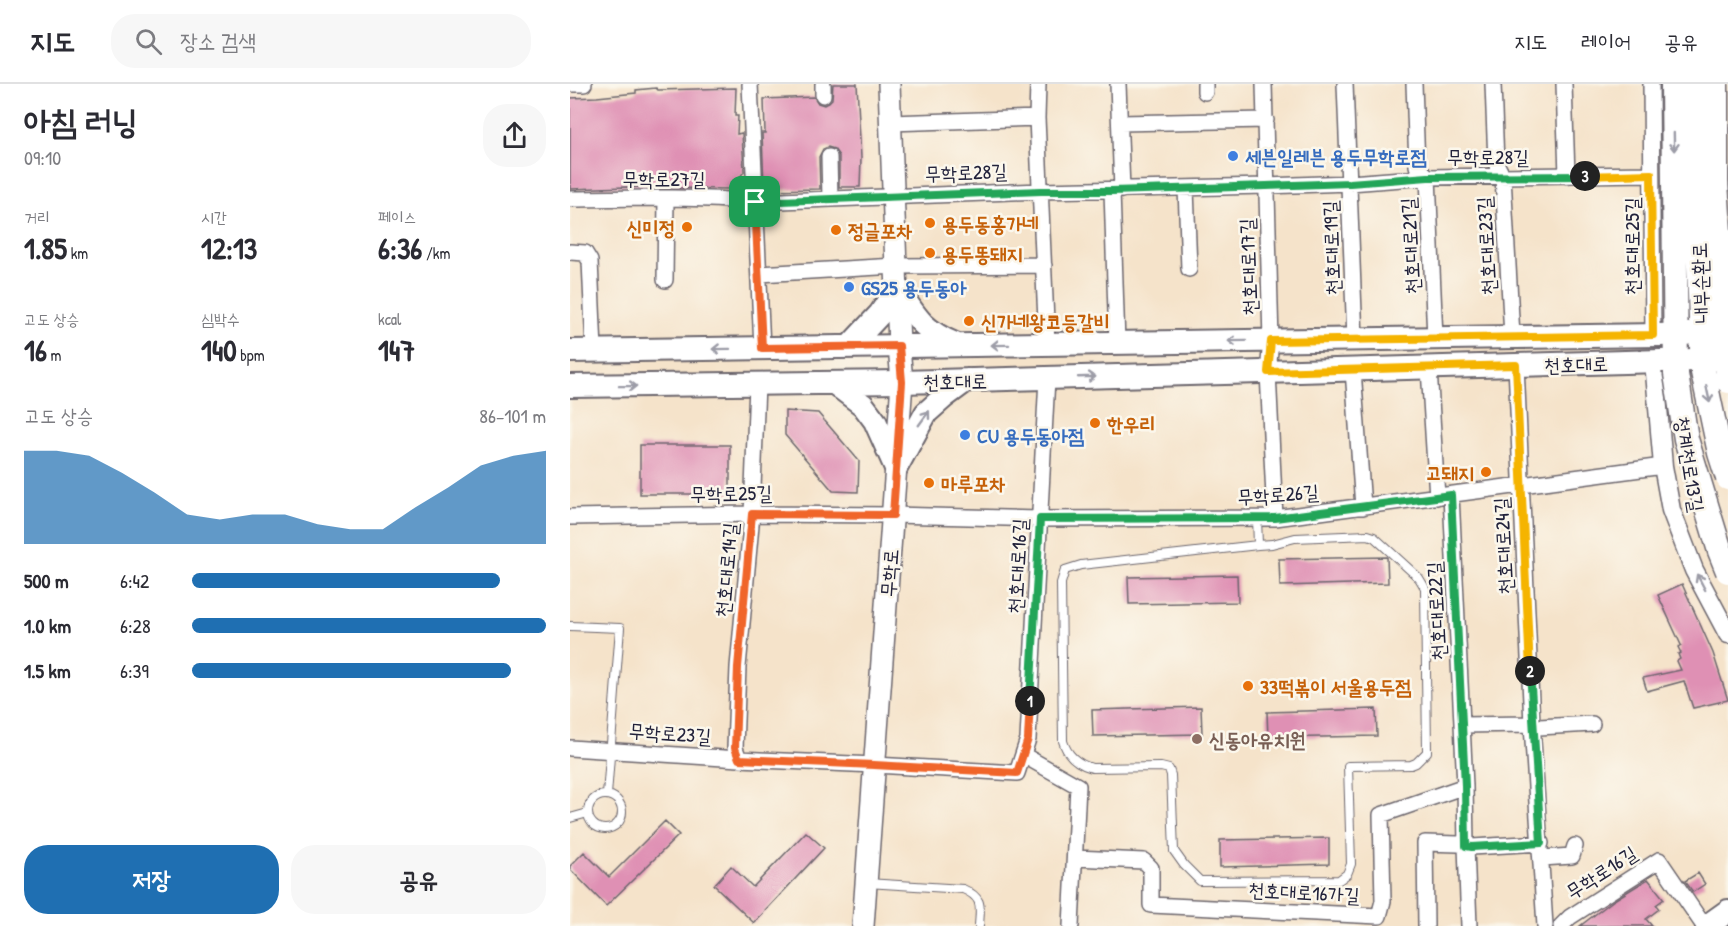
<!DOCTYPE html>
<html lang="ko">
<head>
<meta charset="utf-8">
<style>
  body { margin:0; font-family:"Patrick Hand","Poor Story",sans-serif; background:#f7f7f7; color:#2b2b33; height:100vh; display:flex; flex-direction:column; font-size:22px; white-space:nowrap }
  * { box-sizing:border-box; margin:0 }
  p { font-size:20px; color:#7c7c81 }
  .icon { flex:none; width:33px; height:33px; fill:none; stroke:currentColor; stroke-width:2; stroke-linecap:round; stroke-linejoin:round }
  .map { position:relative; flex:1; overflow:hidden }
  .side { display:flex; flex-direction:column; background:#fff; width:570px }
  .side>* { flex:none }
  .pin { position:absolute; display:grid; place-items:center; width:51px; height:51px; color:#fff; margin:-26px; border-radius:12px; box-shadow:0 3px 9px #0006 }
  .km { position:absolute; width:30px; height:30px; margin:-15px; border-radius:50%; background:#222; color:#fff; font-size:16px; line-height:30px; text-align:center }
  .round { display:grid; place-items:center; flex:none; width:63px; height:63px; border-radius:24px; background:#f7f7f7 }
  .overview { display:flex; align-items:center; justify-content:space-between; height:102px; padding:0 24px }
  h1 { font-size:33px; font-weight:700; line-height:45px }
  .figures { display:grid; grid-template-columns:repeat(3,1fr); gap:9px; height:102px; padding:6px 24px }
  .figures div { display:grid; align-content:center }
  .figures b { font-size:30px; font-weight:700 }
  .figures small { font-size:16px; font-weight:400 }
  .figures p { font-size:16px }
  .chart { height:168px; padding:12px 24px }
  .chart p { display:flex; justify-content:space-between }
  .chart svg { width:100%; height:108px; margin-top:6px; fill:#1f6fb2; opacity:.7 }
  .action { display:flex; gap:12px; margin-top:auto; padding:12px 24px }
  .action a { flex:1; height:69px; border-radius:24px; background:#1f6fb2; color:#fff; font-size:24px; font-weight:700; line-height:69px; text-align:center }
  .action a+a { background:#f7f7f7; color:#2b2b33 }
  ul { padding:0 24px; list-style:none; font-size:20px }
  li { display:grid; grid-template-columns:96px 72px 1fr; align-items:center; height:45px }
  li i { height:15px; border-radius:8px; background:#1f6fb2 }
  header { display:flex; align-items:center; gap:36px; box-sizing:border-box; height:84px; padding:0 30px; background:#fff; border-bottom:2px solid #e1e1e2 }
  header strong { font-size:28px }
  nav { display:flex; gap:33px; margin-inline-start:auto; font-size:21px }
  .search { width:420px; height:54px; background:#f7f7f7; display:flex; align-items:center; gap:15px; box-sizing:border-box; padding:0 21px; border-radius:24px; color:#7c7c81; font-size:22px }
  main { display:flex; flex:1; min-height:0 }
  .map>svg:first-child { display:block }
  .building { fill:#df90b4 }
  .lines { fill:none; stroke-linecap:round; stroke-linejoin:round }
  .service-casing { stroke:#6c666d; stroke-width:10 }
  .minor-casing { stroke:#6c666d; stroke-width:18 }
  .tertiary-casing { stroke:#6c666d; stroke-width:21 }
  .secondary-casing { stroke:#6c666d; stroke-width:24 }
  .primary-casing { stroke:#6c666d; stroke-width:26 }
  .service { stroke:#fff; stroke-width:8 }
  .minor { stroke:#fff; stroke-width:15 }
  .tertiary { stroke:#fff; stroke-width:18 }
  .secondary { stroke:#fff; stroke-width:21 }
  .primary { stroke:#fff; stroke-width:22 }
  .primary-bridge-casing { stroke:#6c666d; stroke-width:26; stroke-linecap:butt }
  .trunk-bridge-casing { stroke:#6c666d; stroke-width:27; stroke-linecap:butt }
  .primary-bridge { stroke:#fff; stroke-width:22 }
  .trunk-bridge { stroke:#fff; stroke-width:24 }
  .oneway { stroke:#9c9ca7 }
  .split-1-casing { stroke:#fff; stroke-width:12 }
  .split-2-casing { stroke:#fff; stroke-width:12 }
  .split-3-casing { stroke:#fff; stroke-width:12 }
  .split-4-casing { stroke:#fff; stroke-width:12 }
  .split-1 { stroke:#f0652b; stroke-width:8 }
  .split-2 { stroke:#22a559; stroke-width:8 }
  .split-3 { stroke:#f5b400; stroke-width:8 }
  .split-4 { stroke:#22a559; stroke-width:8 }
  .shop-dot { fill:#3f7fe0; stroke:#fbf7ec; stroke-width:2 }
  .food-dot { fill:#e8710a; stroke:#fbf7ec; stroke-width:2 }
  .education-dot { fill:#8d6e63; stroke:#fbf7ec; stroke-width:2 }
  .labels { text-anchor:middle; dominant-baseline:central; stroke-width:5; stroke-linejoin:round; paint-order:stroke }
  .shop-label { font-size:20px; font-weight:bold; fill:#366cbe; stroke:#fbf7ec; text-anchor:start }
  .street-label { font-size:20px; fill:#22223b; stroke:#fbf7ec }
  .food-label { font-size:20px; font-weight:bold; fill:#c56008; stroke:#fbf7ec; text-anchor:start }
  .education-label { font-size:20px; font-weight:bold; fill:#785e54; stroke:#fbf7ec; text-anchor:start }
</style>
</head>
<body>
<header>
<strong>지도</strong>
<div class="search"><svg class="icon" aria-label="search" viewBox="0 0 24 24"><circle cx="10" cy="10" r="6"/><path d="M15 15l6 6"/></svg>장소 검색</div>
<nav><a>지도</a><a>레이어</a><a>공유</a></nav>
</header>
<main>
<section class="side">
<div class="overview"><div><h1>아침 러닝</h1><p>09:10</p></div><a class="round"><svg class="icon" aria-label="share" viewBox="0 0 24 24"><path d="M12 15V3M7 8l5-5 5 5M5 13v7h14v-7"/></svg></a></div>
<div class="figures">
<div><p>거리</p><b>1.85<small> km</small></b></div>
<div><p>시간</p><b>12:13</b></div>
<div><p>페이스</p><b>6:36<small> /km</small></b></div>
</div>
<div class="figures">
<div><p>고도 상승</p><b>16<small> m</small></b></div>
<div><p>심박수</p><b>140<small> bpm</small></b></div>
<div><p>kcal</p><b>147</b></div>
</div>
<div class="chart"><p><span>고도 상승</span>86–101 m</p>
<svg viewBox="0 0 160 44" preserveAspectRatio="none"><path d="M0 44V6L10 6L20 8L30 15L40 23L50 32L60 34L70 32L80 32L90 36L100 38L110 38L120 29L130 21L140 12L150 8L160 6V44z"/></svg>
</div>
<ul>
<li><b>500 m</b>6:42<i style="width:87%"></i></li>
<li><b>1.0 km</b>6:28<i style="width:100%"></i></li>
<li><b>1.5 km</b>6:39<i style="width:90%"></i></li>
</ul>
<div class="action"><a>저장</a><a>공유</a></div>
</section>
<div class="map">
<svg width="1158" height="842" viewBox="0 0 1158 842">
  <rect width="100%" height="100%" fill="#fbf7ec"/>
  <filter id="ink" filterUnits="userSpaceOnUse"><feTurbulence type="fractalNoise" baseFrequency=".0167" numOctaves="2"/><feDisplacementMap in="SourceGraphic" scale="12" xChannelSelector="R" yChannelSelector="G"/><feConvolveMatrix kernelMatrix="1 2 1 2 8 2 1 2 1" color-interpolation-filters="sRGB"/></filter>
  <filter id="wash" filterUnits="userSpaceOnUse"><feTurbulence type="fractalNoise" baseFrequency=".008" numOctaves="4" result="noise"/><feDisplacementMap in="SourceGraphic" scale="24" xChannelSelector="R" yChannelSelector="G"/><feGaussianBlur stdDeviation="1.35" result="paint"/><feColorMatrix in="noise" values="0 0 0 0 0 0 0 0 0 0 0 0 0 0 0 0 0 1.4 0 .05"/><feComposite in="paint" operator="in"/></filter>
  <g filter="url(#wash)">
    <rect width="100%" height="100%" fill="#f5e3ca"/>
    <g id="blocks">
      <path class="building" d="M263 0H287L291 74 290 103H269V72L264 65 258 63 253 65 249 73 250 105 197 106 194 102 192 49H195L194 15 244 13 248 19 254 21 258 19 262 15Z
        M86 4 88 6 166 4 165 32H168L167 50 172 49 174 88 159 105 56 103 0 105V14L27 13 66 9V6Z
        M215 327 248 329 289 377 288 408 263 407 215 351Z
        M70 361H160V410H70Z
        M817 473 818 499 710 502 709 475Z
        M667 491 668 518 559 520 558 493Z
        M1112 500 1143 569 1158 616 1123 624 1114 597 1077 607 1073 594 1111 586 1107 577 1110 575 1108 570 1111 569 1108 563 1111 561 1088 511Z
        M631 623 632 650 523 652 522 626Z
        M806 625 807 652 698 654 697 628Z
        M95 737 109 751 36 822 0 785V782L14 768 39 793Z
        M236 748 254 764 184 839 144 801 161 782 183 803Z
        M759 754V780L650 783V756Z
        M1128 789 1135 800 1123 808 1115 797Z
        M1078 795 1094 815 1086 821 1089 825 1076 835 1082 842H1010L1044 816Z"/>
    </g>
  </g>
  <g filter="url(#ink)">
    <use href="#blocks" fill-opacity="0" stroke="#6c666d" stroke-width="1.5"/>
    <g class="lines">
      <g class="service-casing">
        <path id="service" d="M687 434 688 461 511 481 495 486 491 499 493 657C497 671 508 680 522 684L591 683 599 685 601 691 604 767 614 781 630 797 769 796 777 790 781 780 778 682 841 681 846 679 857 668 855 504 849 494 804 453 798 451 725 454 702 460 688 461
          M0 542 50 544 37 711
          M18 728a17 17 0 1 1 34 0a17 17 0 1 1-34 0Z
          M0 734 18 729
          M297 799 393 805C414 814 410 823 409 842"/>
      </g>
      <g class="minor-casing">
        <path id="minor" d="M0 0H14
          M180 0 192 264
          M253 0V11
          M468 0 467 34 477 260
          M548 0 552 106
          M694 0 701 257 698 288 705 434
          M775 0 785 255
          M844 0 847 82 858 93 865 254
          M923 0 926 79 933 93 942 252
          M994 0 997 92
          M1081 0 1083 251
          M635 8V0
          M320 39 467 34
          M550 39 696 36
          M259 73 260 115
          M616 104 619 185
          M542 107 547 259
          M0 115C62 114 123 112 185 118L471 107 696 102 780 99 858 93 1081 90
          M0 168 15 169 20 177 24 266
          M189 190 326 182 474 181
          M95 196 96 114
          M946 281 962 641 975 842
          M859 284 867 413
          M783 286 793 423
          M881 411 895 702 896 762 899 842
          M0 433 182 430 323 431 470 435 705 434 1093 382
          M892 641 958 640 969 643 1022 640
          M0 664 169 675 305 681 447 689 458 655 477 294
          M453 671 508 702 501 842
          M169 675 165 664 168 583 182 430 187 300
          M505 774 574 777 581 784V821L809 832 813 817 811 731 895 702
          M972 774 1002 772 1005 762
          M856 842 855 759 888 760 902 763 971 759
          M991 842 1000 833 1089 776 1134 842"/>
      </g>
      <g class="tertiary-casing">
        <path id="tertiary" d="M1084 277 1093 382 1101 426 1124 486 1158 550"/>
      </g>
      <g class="secondary-casing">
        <path id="secondary" d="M293 842 332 298 329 262 319 0"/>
      </g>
      <g class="primary-casing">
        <path id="primary" d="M279 263 310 230 327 204C346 233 352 246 385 260
          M0 267 1090 251
          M264 299 293 321 305 337 326 384
          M0 302 332 298 1091 277
          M326 384 356 329 374 313 397 296
          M1137 842 1158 827"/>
      </g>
      <use href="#service" class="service"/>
      <use href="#minor" class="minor"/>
      <use href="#tertiary" class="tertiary"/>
      <use href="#secondary" class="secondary"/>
      <use href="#primary" class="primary"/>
      <g class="primary-bridge-casing">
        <path id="primary-bridge" d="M1090 251 1151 248
          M1091 277 1158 275"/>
      </g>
      <g class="trunk-bridge-casing">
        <path id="trunk-bridge" d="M1103 0 1106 290 1116 355 1150 467 1158 487
          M1124 0 1126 102 1133 288 1150 369 1158 394
          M1146 0V98L1158 297"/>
      </g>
      <use href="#primary-bridge" class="primary-bridge"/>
      <use href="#trunk-bridge" class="trunk-bridge"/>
    </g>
    <defs><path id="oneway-shaft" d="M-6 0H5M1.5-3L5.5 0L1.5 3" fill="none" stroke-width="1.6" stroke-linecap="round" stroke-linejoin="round" transform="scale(1.5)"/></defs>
    <g class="oneway">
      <use href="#oneway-shaft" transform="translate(1104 58) rotate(89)"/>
      <use href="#oneway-shaft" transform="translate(667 257) rotate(179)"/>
      <use href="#oneway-shaft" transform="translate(430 261) rotate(179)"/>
      <use href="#oneway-shaft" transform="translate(151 265) rotate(179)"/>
      <use href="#oneway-shaft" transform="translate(517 293) rotate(-2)"/>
      <use href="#oneway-shaft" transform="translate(58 302) rotate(-1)"/>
      <use href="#oneway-shaft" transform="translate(1138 310) rotate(78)"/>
      <use href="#oneway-shaft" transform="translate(354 334) rotate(-54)"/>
      <use href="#oneway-shaft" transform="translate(1131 498) rotate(-118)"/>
    </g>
  </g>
  <g class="lines" filter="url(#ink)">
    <g class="split-1-casing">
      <path id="split-1" d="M185 118 192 264 329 262 332 298 323 431 182 430 168 583 165 664 169 675 304 681 447 689 458 655 460 617"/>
    </g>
    <g class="split-2-casing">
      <path id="split-2" d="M460 617 470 435 705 434 881 411 895 702 896 762 902 763 971 759 960 587"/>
    </g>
    <g class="split-3-casing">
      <path id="split-3" d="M960 587 946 281 698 288 701 257 1083 251 1081 90 1015 92"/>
    </g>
    <g class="split-4-casing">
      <path id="split-4" d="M185 118 471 107H542L696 102 780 99 858 93 1015 92"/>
    </g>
    <use href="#split-1" class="split-1"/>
    <use href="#split-2" class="split-2"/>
    <use href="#split-3" class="split-3"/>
    <use href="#split-4" class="split-4"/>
  </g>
  <g class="shop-dot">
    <circle cx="663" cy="72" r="6"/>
    <circle cx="279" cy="203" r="6"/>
    <circle cx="395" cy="351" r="6"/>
  </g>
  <g class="food-dot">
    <circle cx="360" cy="139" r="6"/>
    <circle cx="117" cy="143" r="6"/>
    <circle cx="266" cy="146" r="6"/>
    <circle cx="360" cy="169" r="6"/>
    <circle cx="399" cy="237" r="6"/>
    <circle cx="525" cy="339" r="6"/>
    <circle cx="916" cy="388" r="6"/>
    <circle cx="359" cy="399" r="6"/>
    <circle cx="678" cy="602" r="6"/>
  </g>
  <circle class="education-dot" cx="627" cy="655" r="6"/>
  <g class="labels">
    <g class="shop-label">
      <text x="675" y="72">세븐일레븐 용두무학로점</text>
      <text x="291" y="203">GS25 용두동아</text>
      <text x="407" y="351">CU 용두동아점</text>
    </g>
    <g class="street-label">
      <text x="918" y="72">무학로28길</text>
      <text transform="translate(396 88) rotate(-2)">무학로28길</text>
      <text x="94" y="94">무학로27길</text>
      <text transform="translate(840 162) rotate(-93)">천호대로21길</text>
      <text transform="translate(916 162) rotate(-93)">천호대로23길</text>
      <text transform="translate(1061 162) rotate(-90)">천호대로25길</text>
      <text transform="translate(761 164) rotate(-92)">천호대로19길</text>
      <text transform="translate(678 183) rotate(-92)">천호대로17길</text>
      <text transform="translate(1130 199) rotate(-92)">내부순환로</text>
      <text transform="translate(1006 280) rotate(-2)">천호대로</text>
      <text transform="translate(385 297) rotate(-1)">천호대로</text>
      <text transform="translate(1120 380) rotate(81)">청계천로13길</text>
      <text transform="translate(161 409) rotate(-1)">무학로25길</text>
      <text transform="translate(708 410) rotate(-4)">무학로26길</text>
      <text transform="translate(933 462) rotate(-93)">천호대로24길</text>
      <text transform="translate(447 482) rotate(-87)">천호대로16길</text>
      <text transform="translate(156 486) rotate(-85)">천호대로14길</text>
      <text transform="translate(319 489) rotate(-86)">무학로</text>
      <text transform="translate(866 527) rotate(-93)">천호대로22길</text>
      <text transform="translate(100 649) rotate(4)">무학로23길</text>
      <text transform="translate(1031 788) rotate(-33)">무학로16길</text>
      <text transform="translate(734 808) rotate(3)">천호대로16가길</text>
    </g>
    <g class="food-label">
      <text x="372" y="139">용두동홍가네</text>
      <text x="105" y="143" text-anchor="end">신미정</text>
      <text x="278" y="146">정글포차</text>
      <text x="372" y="169">용두똥돼지</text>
      <text x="411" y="237">신가네왕코등갈비</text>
      <text x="537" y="339">한우리</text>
      <text x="904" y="388" text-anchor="end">고돼지</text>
      <text x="371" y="399">마루포차</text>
      <text x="690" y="602">33떡볶이 서울용두점</text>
    </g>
    <g class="education-label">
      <text x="639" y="655">신동아유치원</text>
    </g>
  </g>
</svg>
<div class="pin" style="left:185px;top:118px;background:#1e9e55"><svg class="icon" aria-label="arrive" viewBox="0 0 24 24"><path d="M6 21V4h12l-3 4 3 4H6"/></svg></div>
<b class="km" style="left:460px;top:617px">1</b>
<b class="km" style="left:960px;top:587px">2</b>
<b class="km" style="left:1015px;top:92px">3</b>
</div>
</main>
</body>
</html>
